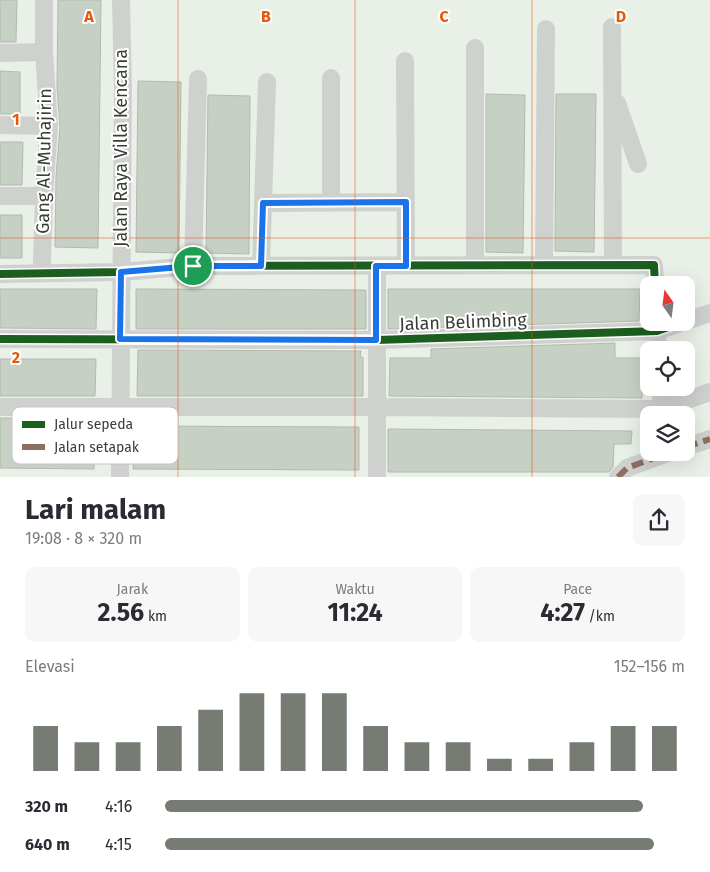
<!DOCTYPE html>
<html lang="id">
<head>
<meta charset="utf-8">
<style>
  body { margin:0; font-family:"Fira Sans",sans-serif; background:#f7f7f7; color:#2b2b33; height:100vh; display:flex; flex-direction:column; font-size:19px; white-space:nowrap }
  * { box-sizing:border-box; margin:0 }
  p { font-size:16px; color:#7c7c81 }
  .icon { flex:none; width:28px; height:28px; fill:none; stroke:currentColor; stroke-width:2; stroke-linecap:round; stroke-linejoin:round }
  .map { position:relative; height:477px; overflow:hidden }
  .side { display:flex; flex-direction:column; background:#fff; flex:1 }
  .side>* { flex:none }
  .needle { width:32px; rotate:346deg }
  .tools { position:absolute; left:640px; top:276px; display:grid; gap:10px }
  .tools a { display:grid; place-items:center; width:55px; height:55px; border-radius:10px; background:#fff; box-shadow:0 5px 20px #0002; font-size:25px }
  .pin { position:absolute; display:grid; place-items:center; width:42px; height:42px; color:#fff; margin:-21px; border:2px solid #fff; border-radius:50%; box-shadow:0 1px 5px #0007 }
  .round { display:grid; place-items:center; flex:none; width:52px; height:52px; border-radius:10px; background:#f7f7f7 }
  .head { display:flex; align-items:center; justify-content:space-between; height:85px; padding:0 25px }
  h1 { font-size:28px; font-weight:700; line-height:38px }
  .figures { display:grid; grid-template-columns:repeat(3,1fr); gap:8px; height:85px; padding:5px 25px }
  .figures div { display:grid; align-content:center; border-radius:10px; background:#f7f7f7; text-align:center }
  .figures b { font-size:25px; font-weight:700 }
  .figures small { font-size:14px; font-weight:400 }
  .figures p { font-size:14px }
  .chart { height:140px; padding:10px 25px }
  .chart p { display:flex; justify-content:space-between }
  .chart svg { width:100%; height:90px; margin-top:5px; stroke:#767c74; stroke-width:6 }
  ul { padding:0 25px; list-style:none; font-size:16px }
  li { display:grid; grid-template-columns:80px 60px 1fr; align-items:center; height:38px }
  li i { height:12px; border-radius:6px; background:#767c74 }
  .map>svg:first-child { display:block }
  .building { fill:#c7d0c4; stroke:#b4b9b2 }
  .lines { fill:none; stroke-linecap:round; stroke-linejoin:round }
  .minor { stroke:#cfd1ce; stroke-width:18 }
  .quiet { stroke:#8d6e63; stroke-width:6; stroke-dasharray:12 6; stroke-linecap:butt }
  .cycleway-casing { stroke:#fff; stroke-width:11 }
  .cycleway { stroke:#1b5e20; stroke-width:8 }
  .route-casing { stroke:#fff; stroke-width:10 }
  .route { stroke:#1a73e8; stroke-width:6 }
  .grid { fill:none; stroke:#e8590c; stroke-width:1; stroke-opacity:0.55 }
  .labels { text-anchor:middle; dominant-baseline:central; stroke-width:4; stroke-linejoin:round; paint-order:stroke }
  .street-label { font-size:18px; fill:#383d36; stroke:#fff }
  .key { fill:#fff; stroke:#c3c5c3; stroke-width:1 }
  .key-label { font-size:14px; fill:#383d36 }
  .grid-label { font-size:16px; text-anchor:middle; font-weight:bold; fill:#e8590c; stroke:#fff; stroke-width:4; stroke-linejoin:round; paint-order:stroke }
</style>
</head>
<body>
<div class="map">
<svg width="710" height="477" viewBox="0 0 710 477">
  <rect width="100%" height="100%" fill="#e9f0e7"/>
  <path class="building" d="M0 0H17L16 42H0Z
    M58 0H101L98 248 55 247 56 176 60 127 57 87Z
    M0 71 20 72V114H0Z
    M138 81 181 82 179 253 136 252Z
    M486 94 525 95 523 253 486 252Z
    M556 94H596L594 252 555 251Z
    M208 95 250 96 249 254 206 253Z
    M0 142H23L22 185H0Z
    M0 215H22V258H0Z
    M0 289H97L96 329 0 328Z
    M136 289 366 290V329H136Z
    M388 289H640L639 321 388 329Z
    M615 343V358H643L642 398 389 396 390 358H431V349Z
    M138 350 361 351 360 357H363V396H137Z
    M0 359H96L95 396H0Z
    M0 418H95L94 469 0 468Z
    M134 426 359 427V470L133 469Z
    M388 429 632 431 631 444H614L613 467 609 472H388Z"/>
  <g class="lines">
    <path class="minor" d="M612 27 613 265
      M0 53 44 52
      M405 61 406 266
      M331 78V203
      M617 103 638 164
      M0 125 49 126
      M0 196H44
      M263 203 406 202
      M42 262 44 196 49 126 44 52V0
      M475 265V48
      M544 265 546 29
      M193 266 198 79
      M261 266 267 82
      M377 266V477
      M0 274 121 272 193 266 654 265 655 285
      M686 321 710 313
      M657 322 658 350
      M0 339 376 340 657 331 683 322
      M660 388 662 409 710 392
      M0 407H376L662 409
      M686 447 710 439
      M120 477 123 88 121 0
      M618 477 627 468 670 452"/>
    <path class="quiet" d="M686 447 710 439
      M618 477 627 468 670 452"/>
    <g class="cycleway-casing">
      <path id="cycleway" d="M0 274 121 272 193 266 654 265 655 285
        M0 339 376 340 657 331 683 322"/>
    </g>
    <use href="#cycleway" class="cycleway"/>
  </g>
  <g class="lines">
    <g class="route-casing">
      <path id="route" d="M406 202V266H376V340L120 339 121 272 193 266H261L263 203Z"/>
    </g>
    <use href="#route" class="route"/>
  </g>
  <path class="grid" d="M178 0V477M355 0V477M532 0V477M0 238H710"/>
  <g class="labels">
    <g class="street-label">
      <text transform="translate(121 148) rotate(-90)">Jalan Raya Villa Kencana</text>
      <text transform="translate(44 161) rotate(-89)">Gang Al-Muhajirin</text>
      <text transform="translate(463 322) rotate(-2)">Jalan Belimbing</text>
    </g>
  </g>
  <rect x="12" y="407" width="166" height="57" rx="8" class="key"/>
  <rect x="22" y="421" width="23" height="7" fill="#1b5e20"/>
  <rect x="22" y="444" width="23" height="6" fill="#8d6e63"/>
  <g class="key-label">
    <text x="54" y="429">Jalur sepeda</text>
    <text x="54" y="452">Jalan setapak</text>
  </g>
  <g class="grid-label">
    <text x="89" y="22">A</text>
    <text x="266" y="22">B</text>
    <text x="444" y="22">C</text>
    <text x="621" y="22">D</text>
    <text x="16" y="125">1</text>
    <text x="16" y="363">2</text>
  </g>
</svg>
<div class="tools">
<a><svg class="needle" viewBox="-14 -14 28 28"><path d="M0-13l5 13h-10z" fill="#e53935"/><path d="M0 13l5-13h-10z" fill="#7c7c81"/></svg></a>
<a><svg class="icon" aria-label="locate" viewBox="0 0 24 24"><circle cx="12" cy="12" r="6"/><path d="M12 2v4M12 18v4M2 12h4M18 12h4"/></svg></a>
<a><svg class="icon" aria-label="layers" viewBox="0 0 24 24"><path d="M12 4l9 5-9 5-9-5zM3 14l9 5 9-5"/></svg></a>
</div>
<div class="pin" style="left:193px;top:266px;background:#1e9e55"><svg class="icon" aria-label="arrive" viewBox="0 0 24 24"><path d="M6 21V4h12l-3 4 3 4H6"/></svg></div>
</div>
<section class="side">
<div class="head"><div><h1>Lari malam</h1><p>19:08 · 8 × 320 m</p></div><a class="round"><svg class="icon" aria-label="share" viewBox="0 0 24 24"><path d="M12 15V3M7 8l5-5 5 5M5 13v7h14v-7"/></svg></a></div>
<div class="figures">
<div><p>Jarak</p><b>2.56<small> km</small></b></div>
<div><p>Waktu</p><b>11:24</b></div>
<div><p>Pace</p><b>4:27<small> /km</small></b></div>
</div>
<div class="chart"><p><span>Elevasi</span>152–156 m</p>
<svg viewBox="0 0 160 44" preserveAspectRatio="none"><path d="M5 44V22M15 44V30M25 44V30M35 44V22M45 44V14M55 44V6M65 44V6M75 44V6M85 44V22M95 44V30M105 44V30M115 44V38M125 44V38M135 44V30M145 44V22M155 44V22"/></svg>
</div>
<ul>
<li><b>320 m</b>4:16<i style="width:92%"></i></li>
<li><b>640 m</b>4:15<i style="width:94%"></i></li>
</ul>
</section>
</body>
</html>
